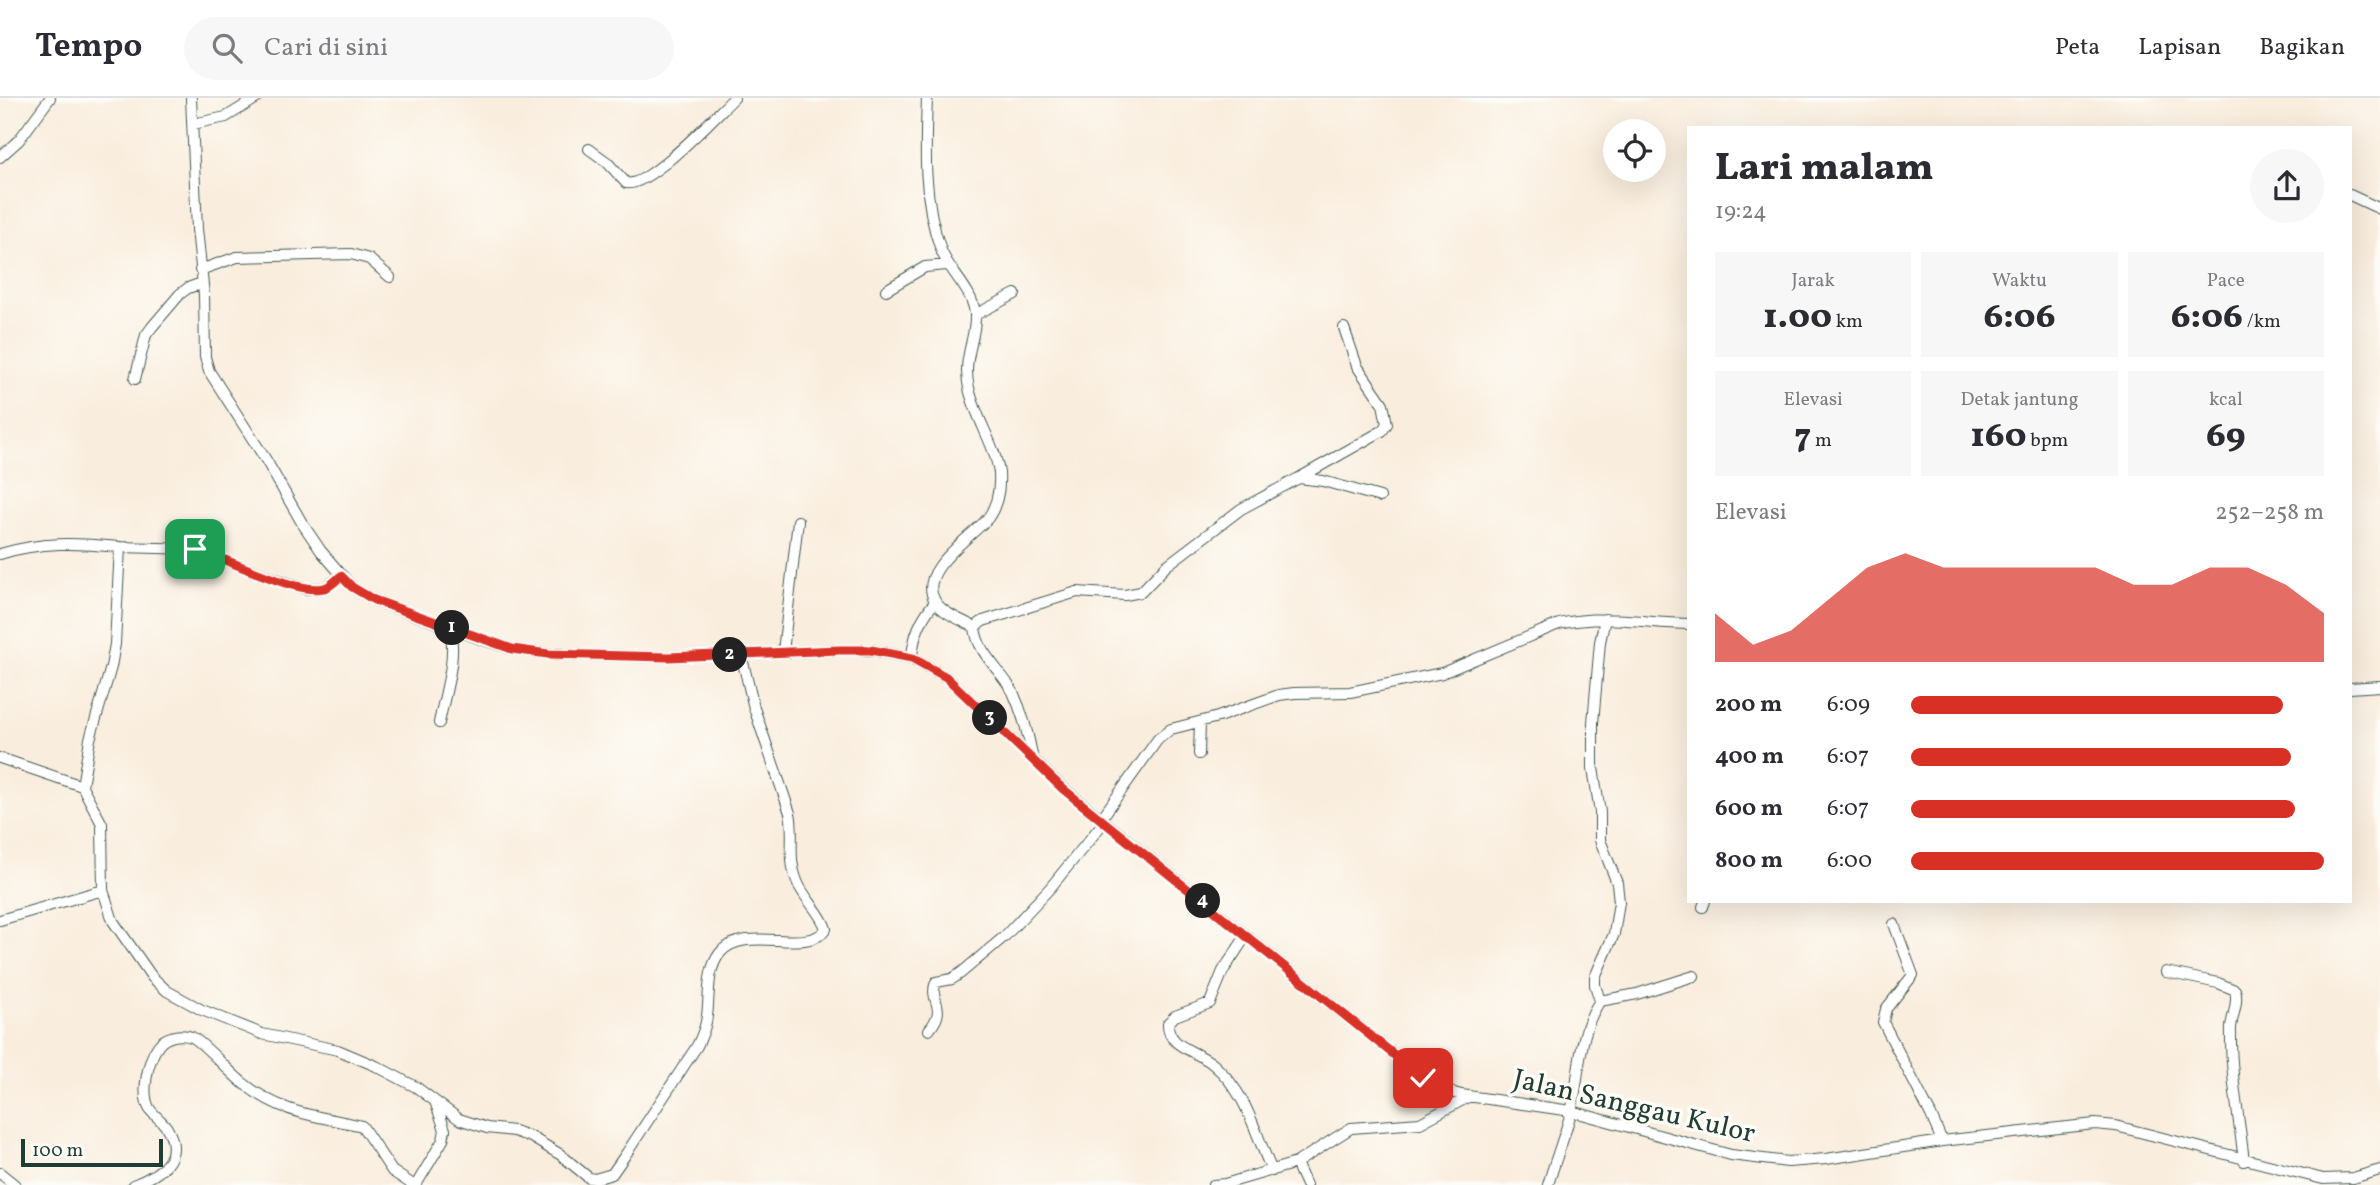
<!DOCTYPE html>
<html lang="id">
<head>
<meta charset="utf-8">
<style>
  body { margin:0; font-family:Vollkorn,serif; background:#f7f7f7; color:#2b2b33; height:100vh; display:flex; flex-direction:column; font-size:26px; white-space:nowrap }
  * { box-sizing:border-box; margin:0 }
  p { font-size:23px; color:#7c7c81 }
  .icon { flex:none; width:38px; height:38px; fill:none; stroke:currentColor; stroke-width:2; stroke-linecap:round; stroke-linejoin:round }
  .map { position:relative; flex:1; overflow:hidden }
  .drawer { position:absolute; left:1687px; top:28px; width:665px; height:777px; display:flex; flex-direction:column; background:#fff; border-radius:0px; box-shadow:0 7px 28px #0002 }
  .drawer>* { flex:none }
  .tools { position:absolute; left:1603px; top:21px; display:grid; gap:14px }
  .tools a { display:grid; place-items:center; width:63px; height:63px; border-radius:50%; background:#fff; box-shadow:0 7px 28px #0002; font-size:35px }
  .scale { position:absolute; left:21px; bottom:18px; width:142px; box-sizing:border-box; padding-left:7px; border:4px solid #1f3d34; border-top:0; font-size:19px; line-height:24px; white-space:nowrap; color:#1f3d34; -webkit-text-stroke:5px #fdfcf7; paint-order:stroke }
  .pin { position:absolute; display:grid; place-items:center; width:60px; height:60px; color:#fff; margin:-30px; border-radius:14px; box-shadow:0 4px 10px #0006 }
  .km { position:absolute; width:35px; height:35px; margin:-18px; border-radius:50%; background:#222; color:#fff; font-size:19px; line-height:35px; text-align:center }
  .round { display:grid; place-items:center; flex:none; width:74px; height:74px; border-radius:37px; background:#f7f7f7 }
  .summary { display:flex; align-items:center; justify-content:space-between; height:119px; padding:0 28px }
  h1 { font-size:38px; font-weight:800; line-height:52px }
  .metrics { display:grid; grid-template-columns:repeat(3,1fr); gap:10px; height:119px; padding:7px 28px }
  .metrics div { display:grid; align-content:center; border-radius:0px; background:#f7f7f7; text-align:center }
  .metrics b { font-size:35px; font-weight:800 }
  .metrics small { font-size:19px; font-weight:400 }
  .metrics p { font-size:19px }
  .chart { height:196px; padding:14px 28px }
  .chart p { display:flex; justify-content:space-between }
  .chart svg { width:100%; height:126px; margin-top:7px; fill:#d93025; opacity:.7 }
  ul { padding:0 28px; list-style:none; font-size:23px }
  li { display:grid; grid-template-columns:112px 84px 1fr; align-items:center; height:52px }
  li i { height:18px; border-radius:9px; background:#d93025 }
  header { display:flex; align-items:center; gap:42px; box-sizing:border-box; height:98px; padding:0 35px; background:#fff; border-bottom:2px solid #e1e1e2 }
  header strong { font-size:33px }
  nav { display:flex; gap:38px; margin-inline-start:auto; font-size:24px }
  .search { width:490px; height:63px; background:#f7f7f7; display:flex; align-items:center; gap:18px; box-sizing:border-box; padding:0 24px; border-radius:38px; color:#7c7c81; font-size:26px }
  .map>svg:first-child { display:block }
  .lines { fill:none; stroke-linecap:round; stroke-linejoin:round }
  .street-casing { stroke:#40574d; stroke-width:12 }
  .street { stroke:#fff; stroke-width:10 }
  .route-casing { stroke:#fff; stroke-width:14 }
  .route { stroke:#d93025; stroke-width:9 }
  .labels { text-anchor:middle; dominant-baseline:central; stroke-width:7; stroke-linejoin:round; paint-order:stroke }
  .street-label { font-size:28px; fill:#1f3d34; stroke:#fdfcf7 }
</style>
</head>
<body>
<header>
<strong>Tempo</strong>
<div class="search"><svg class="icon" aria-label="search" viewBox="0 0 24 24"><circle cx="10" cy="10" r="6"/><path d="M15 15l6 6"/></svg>Cari di sini</div>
<nav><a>Peta</a><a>Lapisan</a><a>Bagikan</a></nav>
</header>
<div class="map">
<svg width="2380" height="1087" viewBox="0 0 2380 1087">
  <rect width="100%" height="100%" fill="#fdfcf7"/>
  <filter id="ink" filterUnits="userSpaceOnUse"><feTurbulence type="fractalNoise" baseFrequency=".0143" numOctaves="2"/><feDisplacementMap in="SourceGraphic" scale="14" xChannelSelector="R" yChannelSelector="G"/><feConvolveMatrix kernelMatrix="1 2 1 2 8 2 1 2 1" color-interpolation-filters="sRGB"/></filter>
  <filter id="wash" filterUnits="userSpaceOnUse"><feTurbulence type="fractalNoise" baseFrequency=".00686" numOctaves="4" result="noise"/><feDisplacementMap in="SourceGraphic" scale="28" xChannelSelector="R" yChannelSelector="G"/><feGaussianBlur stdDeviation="1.57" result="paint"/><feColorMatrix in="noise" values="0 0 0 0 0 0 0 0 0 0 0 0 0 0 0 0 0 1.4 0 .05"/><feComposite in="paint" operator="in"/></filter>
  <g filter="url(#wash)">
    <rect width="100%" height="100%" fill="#f9eddd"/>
  </g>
  <g filter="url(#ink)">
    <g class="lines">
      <g class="street-casing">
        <path id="street" d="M191 0 197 131 204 197 205 259 209 273 266 362 302 425 321 453 352 489 374 502 481 541 512 551 548 556 668 559 839 552H871L912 560 946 579 1064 691 1423 980 1444 992 1461 997 1571 1013 1731 1057 1788 1064 1826 1061 1942 1043 2095 1026 2116 1028 2323 1081 2353 1080 2380 1072
          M927 0C925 52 923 103 941 152 949 174 974 193 975 217 976 242 962 260 969 290 975 319 995 346 999 375 1000 391 998 406 988 420 972 439 916 473 935 503 942 515 963 523 975 529 977 555 1001 572 1013 594 1023 616 1029 638 1033 662
          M193 26 226 19 257 0
          M589 51 607 64 626 85C648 91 716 17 734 0
          M0 59 19 42 50 0
          M2350 97 2380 111
          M200 172 237 159 351 156 369 161 390 179
          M886 192 925 169 947 167
          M975 217 1015 196
          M135 281 146 237 152 229 180 196 188 190 202 185
          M1299 380 1382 333 1387 326 1383 306 1357 268 1344 230
          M0 456C42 443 76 445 120 449
          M341 478 325 490 307 491 269 479 195 451 120 449 115 546 111 569 90 641 82 688 102 726 103 792 113 823 152 879 167 893 202 912 262 936 338 952 376 968 416 989 459 1021 487 1030 514 1033 531 1039 561 1057 589 1080 595 1081 612 1076 626 1056 697 948C702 938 706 929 707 918 710 897 706 873 720 855 744 825 808 858 826 831 822 815 803 800 797 783 787 759 795 739 790 715L754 610 741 556
          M975 529 983 523 1077 494 1125 497 1141 494 1166 468 1241 411 1299 380 1323 383 1380 399
          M783 554 798 423
          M912 560C913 538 920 521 935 504
          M2350 590 2380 588
          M439 625C445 594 457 561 450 530
          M1199 656 1200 624
          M0 660 82 688
          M1101 721 1158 641 1171 631 1218 619 1279 597 1294 595 1350 594 1442 575 1559 526C1603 516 1645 525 1689 526
          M1703 809 1705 803
          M0 822 103 792
          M1894 826 1913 877 1886 911 1883 924 1931 1017 1942 1043
          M1246 838 1223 873 1210 905 1175 918 1168 925C1167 950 1199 953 1214 967 1247 995 1255 1035 1272 1073
          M2166 874 2218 885 2235 892C2239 904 2232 917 2231 930 2230 974 2239 1019 2244 1063
          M1600 903 1637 896 1694 878
          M929 932C949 908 928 904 936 884L952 881 961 875 1005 838 1050 790 1104 724
          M1296 1065 1306 1087
          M0 1075 15 1087
          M133 1087C159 1077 185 1061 167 1030 162 1022 153 1017 149 1010 141 994 148 962 158 948 165 938 180 935 192 939 204 945 230 975 243 985 283 1017 315 1017 362 1028L392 1073 413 1087
          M416 1087 443 1042 445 1032 436 1006
          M1213 1087 1225 1086 1296 1065 1351 1030 1420 1025 1470 998
          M1548 1087C1555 1062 1565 1038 1571 1014 1580 978 1578 934 1600 903L1595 887V879L1614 836 1619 804 1617 785 1600 742V714L1593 670V625L1600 544 1605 521"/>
      </g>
      <use href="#street" class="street"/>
    </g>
  </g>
  <g class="lines" filter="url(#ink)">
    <g class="route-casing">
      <path id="route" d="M195 451C225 459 296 497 324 490 330 489 336 482 341 478L352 489 374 502 512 551 548 556 668 559 839 552H871L912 560 946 579 1063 691 1423 980"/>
    </g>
    <use href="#route" class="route"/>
  </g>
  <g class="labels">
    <g class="street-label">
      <text transform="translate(1634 1009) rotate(13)">Jalan Sanggau Kulor</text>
    </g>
  </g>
</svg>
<div class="tools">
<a><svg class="icon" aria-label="locate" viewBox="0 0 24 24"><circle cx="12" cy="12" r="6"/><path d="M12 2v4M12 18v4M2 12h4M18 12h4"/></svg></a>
</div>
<div class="scale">100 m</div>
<div class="pin" style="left:195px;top:451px;background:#1e9e55"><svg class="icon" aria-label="arrive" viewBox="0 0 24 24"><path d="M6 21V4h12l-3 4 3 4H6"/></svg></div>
<div class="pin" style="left:1423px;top:980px;background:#d93025"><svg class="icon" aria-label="check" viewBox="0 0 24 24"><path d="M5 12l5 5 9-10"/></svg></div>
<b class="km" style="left:452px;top:530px">1</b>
<b class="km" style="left:730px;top:557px">2</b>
<b class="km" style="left:990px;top:620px">3</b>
<b class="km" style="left:1203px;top:803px">4</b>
<section class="drawer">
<div class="summary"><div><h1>Lari malam</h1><p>19:24</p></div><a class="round"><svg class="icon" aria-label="share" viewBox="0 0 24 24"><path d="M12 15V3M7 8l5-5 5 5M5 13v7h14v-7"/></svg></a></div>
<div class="metrics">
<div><p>Jarak</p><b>1.00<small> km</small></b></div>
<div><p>Waktu</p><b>6:06</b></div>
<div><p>Pace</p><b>6:06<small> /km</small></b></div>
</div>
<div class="metrics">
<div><p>Elevasi</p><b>7<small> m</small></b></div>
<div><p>Detak jantung</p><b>160<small> bpm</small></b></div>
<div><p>kcal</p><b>69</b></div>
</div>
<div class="chart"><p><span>Elevasi</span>252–258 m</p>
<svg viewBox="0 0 160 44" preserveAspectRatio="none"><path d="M0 44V27L10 38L20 33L30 22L40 11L50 6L60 11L70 11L80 11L90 11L100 11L110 17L120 17L130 11L140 11L150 17L160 27V44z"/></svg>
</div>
<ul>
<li><b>200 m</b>6:09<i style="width:90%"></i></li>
<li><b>400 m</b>6:07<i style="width:92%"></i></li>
<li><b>600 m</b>6:07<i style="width:93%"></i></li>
<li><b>800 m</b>6:00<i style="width:100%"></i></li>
</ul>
</section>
</div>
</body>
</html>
